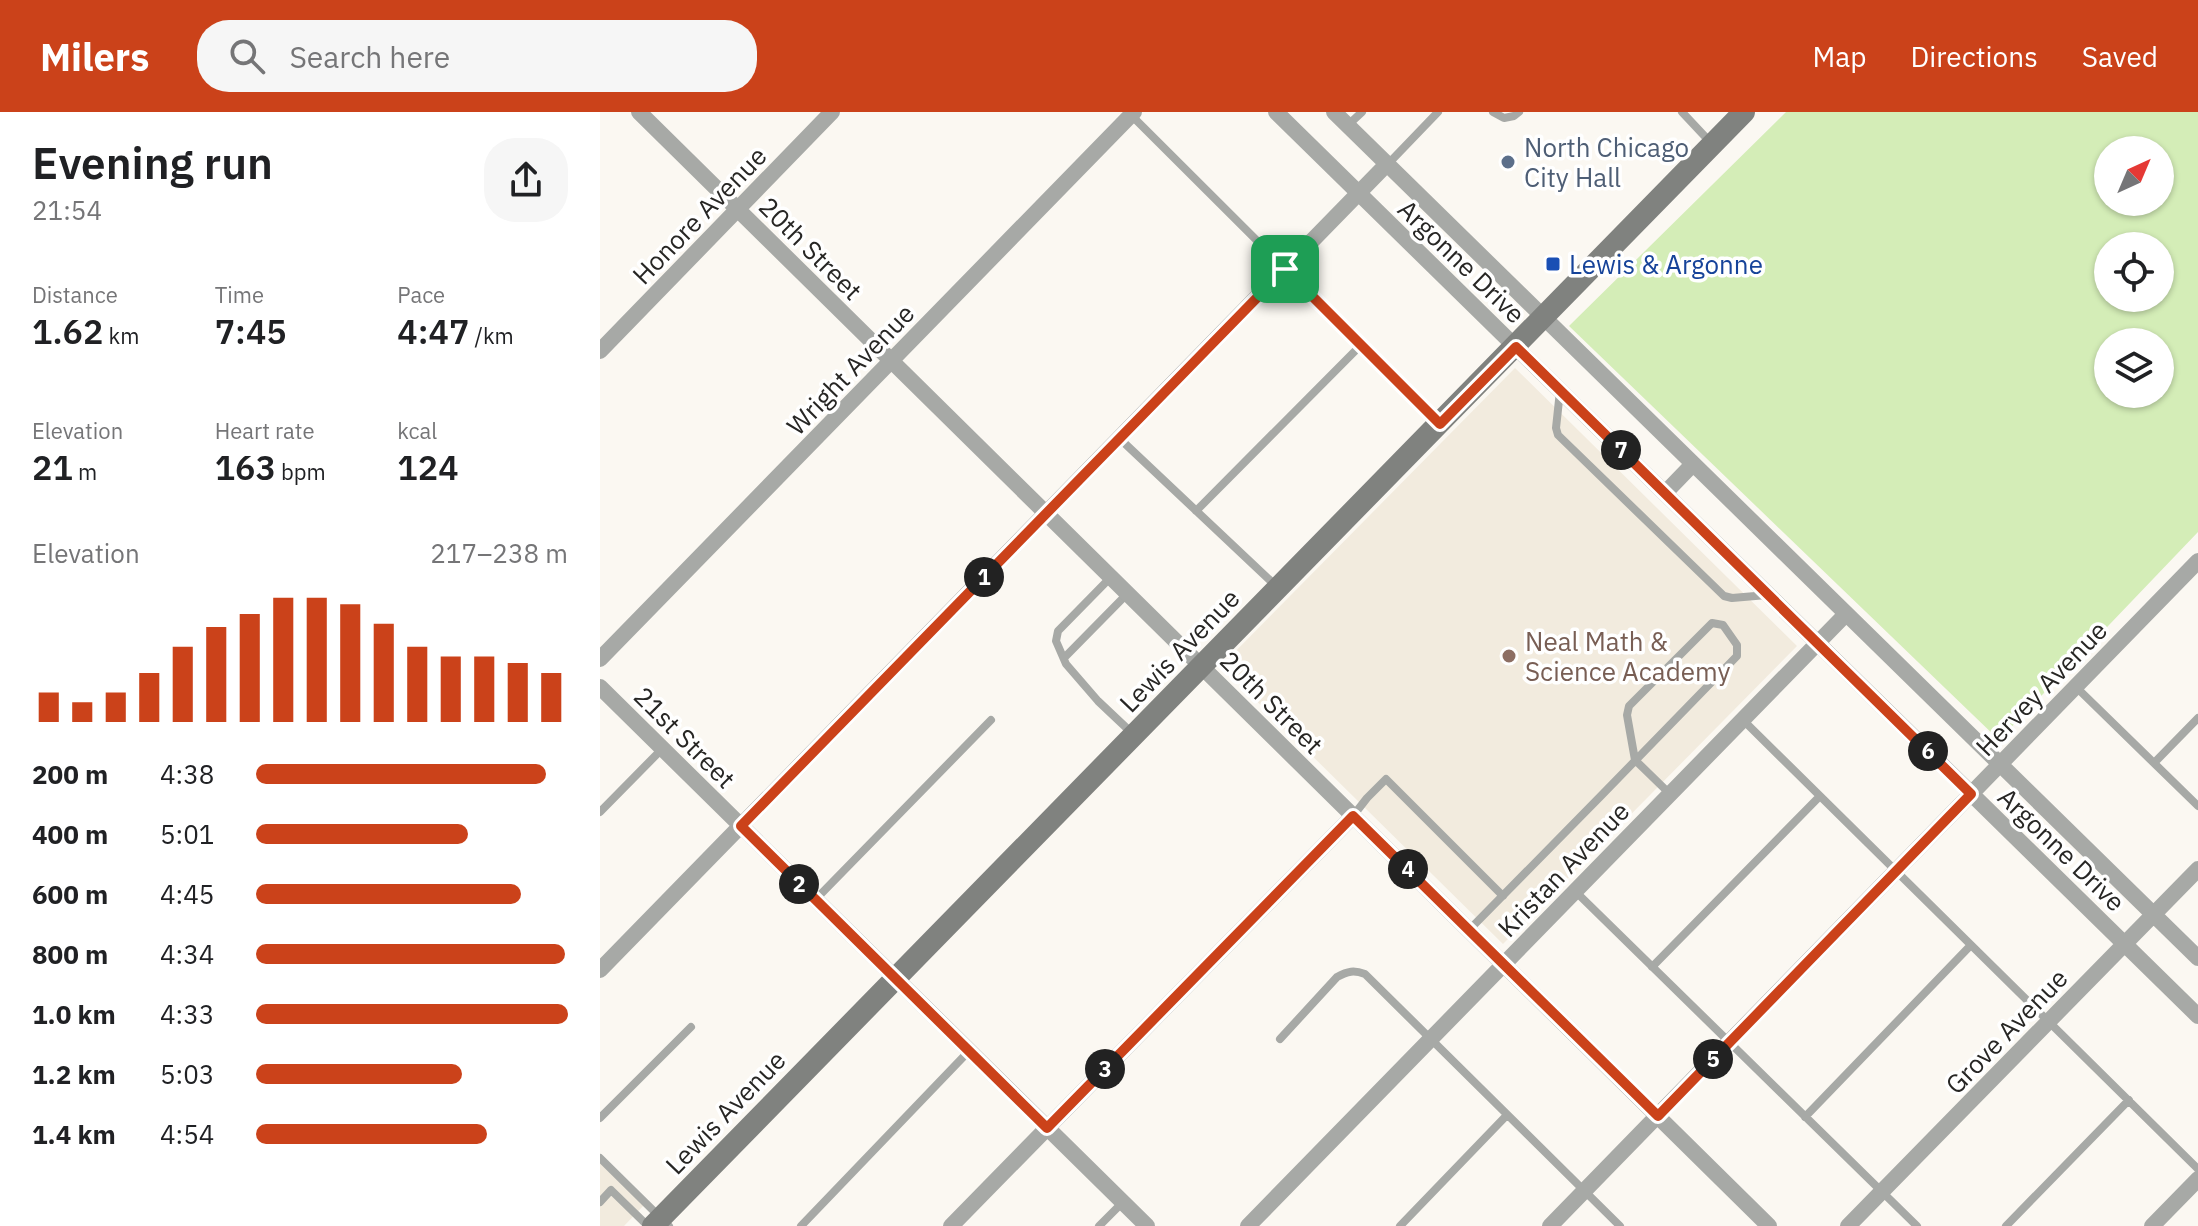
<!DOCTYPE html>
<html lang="en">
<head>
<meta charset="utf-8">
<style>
  body { margin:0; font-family:"IBM Plex Sans",sans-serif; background:#f6f6f6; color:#202124; height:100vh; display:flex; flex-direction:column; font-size:30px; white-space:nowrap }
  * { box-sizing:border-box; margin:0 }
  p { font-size:26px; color:#757577 }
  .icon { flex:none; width:44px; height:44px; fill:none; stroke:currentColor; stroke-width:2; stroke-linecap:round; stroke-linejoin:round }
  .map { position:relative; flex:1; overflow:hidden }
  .details { display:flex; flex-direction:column; background:#fff; width:600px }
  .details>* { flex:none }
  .needle { width:52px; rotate:44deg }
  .fabs { position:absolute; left:1494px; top:24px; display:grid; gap:16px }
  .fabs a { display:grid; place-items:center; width:80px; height:80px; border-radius:50%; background:#fff; box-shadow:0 2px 6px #0004; font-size:40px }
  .pin { position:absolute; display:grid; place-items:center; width:68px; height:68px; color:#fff; margin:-34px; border-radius:16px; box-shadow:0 4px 12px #0006 }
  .km { position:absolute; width:40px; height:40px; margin:-20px; border-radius:50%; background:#222; color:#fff; font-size:22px; line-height:40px; text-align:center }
  .round { display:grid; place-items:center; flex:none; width:84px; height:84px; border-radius:32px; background:#f6f6f6 }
  .headline { display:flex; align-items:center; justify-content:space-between; height:136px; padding:0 32px }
  h1 { font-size:44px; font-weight:600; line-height:60px }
  .figures { display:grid; grid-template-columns:repeat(3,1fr); gap:12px; height:136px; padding:8px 32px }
  .figures div { display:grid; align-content:center }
  .figures b { font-size:34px; font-weight:600 }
  .figures small { font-size:22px; font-weight:400 }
  .figures p { font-size:22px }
  .chart { height:224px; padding:16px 32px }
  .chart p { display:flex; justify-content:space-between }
  .chart svg { width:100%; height:144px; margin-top:8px; stroke:#cb421a; stroke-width:6 }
  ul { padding:0 32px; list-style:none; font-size:26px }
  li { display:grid; grid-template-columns:128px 96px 1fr; align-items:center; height:60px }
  li i { height:20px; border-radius:10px; background:#cb421a }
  header { display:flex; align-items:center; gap:48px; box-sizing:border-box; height:112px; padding:0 40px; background:#cb421a; color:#fff }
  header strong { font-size:38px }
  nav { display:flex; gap:44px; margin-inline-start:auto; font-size:28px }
  .search { width:560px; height:72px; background:#f6f6f6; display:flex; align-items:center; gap:20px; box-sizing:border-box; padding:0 28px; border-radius:32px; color:#757577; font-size:30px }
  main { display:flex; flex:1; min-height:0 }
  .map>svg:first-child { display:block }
  .built { fill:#f2ebde }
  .green { fill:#d4edb7; fill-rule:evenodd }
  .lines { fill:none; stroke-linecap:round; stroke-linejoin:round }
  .service { stroke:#a7a9a6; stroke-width:8 }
  .minor { stroke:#a7a9a6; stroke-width:16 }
  .secondary { stroke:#80827f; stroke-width:22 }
  .route-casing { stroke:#fff; stroke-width:16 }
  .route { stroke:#cb421a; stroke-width:10 }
  .service-dot { fill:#5c6f8a; stroke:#fff; stroke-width:3 }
  .transit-dot { fill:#1a4fb4; stroke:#fff; stroke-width:3 }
  .education-dot { fill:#8d6e63; stroke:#fff; stroke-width:3 }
  .labels { text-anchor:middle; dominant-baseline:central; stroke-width:7; stroke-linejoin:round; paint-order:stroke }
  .service-label { font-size:26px; fill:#4e5e75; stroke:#fff; text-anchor:start }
  .street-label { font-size:26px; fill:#272624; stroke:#fff }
  .transit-label { font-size:26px; fill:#164399; stroke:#fff; text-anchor:start }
  .education-label { font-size:26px; fill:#785e54; stroke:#fff; text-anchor:start }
</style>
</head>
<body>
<header>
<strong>Milers</strong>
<div class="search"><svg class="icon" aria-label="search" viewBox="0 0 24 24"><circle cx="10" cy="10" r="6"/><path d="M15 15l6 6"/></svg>Search here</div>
<nav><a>Map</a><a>Directions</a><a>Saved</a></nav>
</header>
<main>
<section class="details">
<div class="headline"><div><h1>Evening run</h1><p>21:54</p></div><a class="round"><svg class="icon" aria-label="share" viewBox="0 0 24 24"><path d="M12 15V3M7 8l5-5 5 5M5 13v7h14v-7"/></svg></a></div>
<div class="figures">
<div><p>Distance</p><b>1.62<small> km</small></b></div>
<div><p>Time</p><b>7:45</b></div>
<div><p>Pace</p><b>4:47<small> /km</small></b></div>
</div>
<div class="figures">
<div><p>Elevation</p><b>21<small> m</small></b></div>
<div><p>Heart rate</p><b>163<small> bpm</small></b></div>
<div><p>kcal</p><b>124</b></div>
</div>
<div class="chart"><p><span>Elevation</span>217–238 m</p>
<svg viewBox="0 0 160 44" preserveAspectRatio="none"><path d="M5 44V35M15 44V38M25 44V35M35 44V29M45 44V21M55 44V15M65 44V11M75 44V6M85 44V6M95 44V8M105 44V14M115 44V21M125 44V24M135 44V24M145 44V26M155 44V29"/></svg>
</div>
<ul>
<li><b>200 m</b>4:38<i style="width:93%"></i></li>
<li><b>400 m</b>5:01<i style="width:68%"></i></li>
<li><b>600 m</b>4:45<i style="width:85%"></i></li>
<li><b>800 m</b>4:34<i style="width:99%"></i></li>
<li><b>1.0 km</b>4:33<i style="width:100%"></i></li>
<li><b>1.2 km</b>5:03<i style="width:66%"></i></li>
<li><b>1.4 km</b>4:54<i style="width:74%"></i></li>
</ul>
</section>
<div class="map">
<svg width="1598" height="1114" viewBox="0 0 1598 1114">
  <rect width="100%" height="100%" fill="#fbf8f2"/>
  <path class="built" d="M915 256 1197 534 903 832 621 554Z
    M0 1046 46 1091 24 1114H0Z"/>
  <path class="green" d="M1186 0H1598V420L1399 628 969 214ZM1560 38V90H1508V38ZM1560 134V186H1508V134ZM1560 230V282H1508V230Z"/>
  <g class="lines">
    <path class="service" d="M893 0 904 6 914 4 919 0
      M1082 0 1112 32
      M530 2 837 308
      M748 13 762 0
      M788 52 838 0
      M960 279 956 316 958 323 1124 484 1132 486 1167 483
      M519 326 676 474
      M596 399 761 233
      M511 465 458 519 456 529 466 552 498 589 534 623
      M464 546 527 482
      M1476 575 1598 694
      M1143 608 1598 1057
      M1554 651 1598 606
      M0 700 62 637
      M753 704 767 686 786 667 903 784
      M976 780 1317 1114
      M216 787 391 608
      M869 818C959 727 1048 636 1137 544V533L1123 513 1112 511 1029 594 1027 603 1035 648 1070 682
      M1052 855 1220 684
      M680 927 737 865C748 859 754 858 765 862L1020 1114
      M1205 1005 1371 833
      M0 1006 91 915
      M0 1046 69 1114
      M0 1090 11 1078 48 1114
      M201 1114 369 939
      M499 1114 523 1090
      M800 1114 907 1003
      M1406 1114 1529 988"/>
    <path class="minor" d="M39 0 1169 1114
      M676 0 1598 904
      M734 0 1598 846
      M0 239 232 0
      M1065 381 1093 352
      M0 547 534 0
      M0 575 547 1114
      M0 858 787 52
      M351 1114 753 704
      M648 1114 1246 502
      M950 1114 1598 449
      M1248 1114 1598 757
      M1552 1114 1598 1067"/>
    <path class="secondary" d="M53 1114 1144 0"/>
  </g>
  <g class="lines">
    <g class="route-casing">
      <path id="route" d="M685 157 840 312 916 235 1371 682 1058 1004 753 704 447 1016 141 714Z"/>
    </g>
    <use href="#route" class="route"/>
  </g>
  <circle class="service-dot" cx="908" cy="50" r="8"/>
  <rect class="transit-dot" x="945" y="144" width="16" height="16" rx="4"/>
  <circle class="education-dot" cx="909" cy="544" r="8"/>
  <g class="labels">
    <g class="service-label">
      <text x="924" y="35">North Chicago<tspan x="924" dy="30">City Hall</tspan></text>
    </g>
    <g class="street-label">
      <text transform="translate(99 103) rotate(-46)">Honore Avenue</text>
      <text transform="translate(211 136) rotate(45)">20th Street</text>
      <text transform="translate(862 149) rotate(44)">Argonne Drive</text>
      <text transform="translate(250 257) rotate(-46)">Wright Avenue</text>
      <text transform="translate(579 538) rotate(-46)">Lewis Avenue</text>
      <text transform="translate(1441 576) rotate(-46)">Hervey Avenue</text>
      <text transform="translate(672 590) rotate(45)">20th Street</text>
      <text transform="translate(85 625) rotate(45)">21st Street</text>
      <text transform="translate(1462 737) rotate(44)">Argonne Drive</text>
      <text transform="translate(963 757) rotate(-46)">Kristan Avenue</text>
      <text transform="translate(1406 919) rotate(-46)">Grove Avenue</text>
      <text transform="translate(125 1000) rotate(-46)">Lewis Avenue</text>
    </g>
    <g class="transit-label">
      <text x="969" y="152">Lewis &amp; Argonne</text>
    </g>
    <g class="education-label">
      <text x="925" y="529">Neal Math &amp;<tspan x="925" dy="30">Science Academy</tspan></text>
    </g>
  </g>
</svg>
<div class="fabs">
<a><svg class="needle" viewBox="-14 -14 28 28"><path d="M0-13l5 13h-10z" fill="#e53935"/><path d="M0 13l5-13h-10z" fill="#757577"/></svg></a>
<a><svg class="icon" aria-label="locate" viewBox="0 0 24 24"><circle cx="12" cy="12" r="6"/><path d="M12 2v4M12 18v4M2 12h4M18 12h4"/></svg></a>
<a><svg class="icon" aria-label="layers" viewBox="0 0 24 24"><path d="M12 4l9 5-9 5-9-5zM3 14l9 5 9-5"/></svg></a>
</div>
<div class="pin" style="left:685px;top:157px;background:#1e9e55"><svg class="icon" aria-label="arrive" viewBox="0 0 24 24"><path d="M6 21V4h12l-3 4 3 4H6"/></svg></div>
<b class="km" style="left:384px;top:465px">1</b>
<b class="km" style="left:199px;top:772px">2</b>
<b class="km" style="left:505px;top:957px">3</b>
<b class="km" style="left:808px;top:757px">4</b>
<b class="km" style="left:1113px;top:947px">5</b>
<b class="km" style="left:1328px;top:639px">6</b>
<b class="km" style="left:1021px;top:338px">7</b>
</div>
</main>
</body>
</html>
